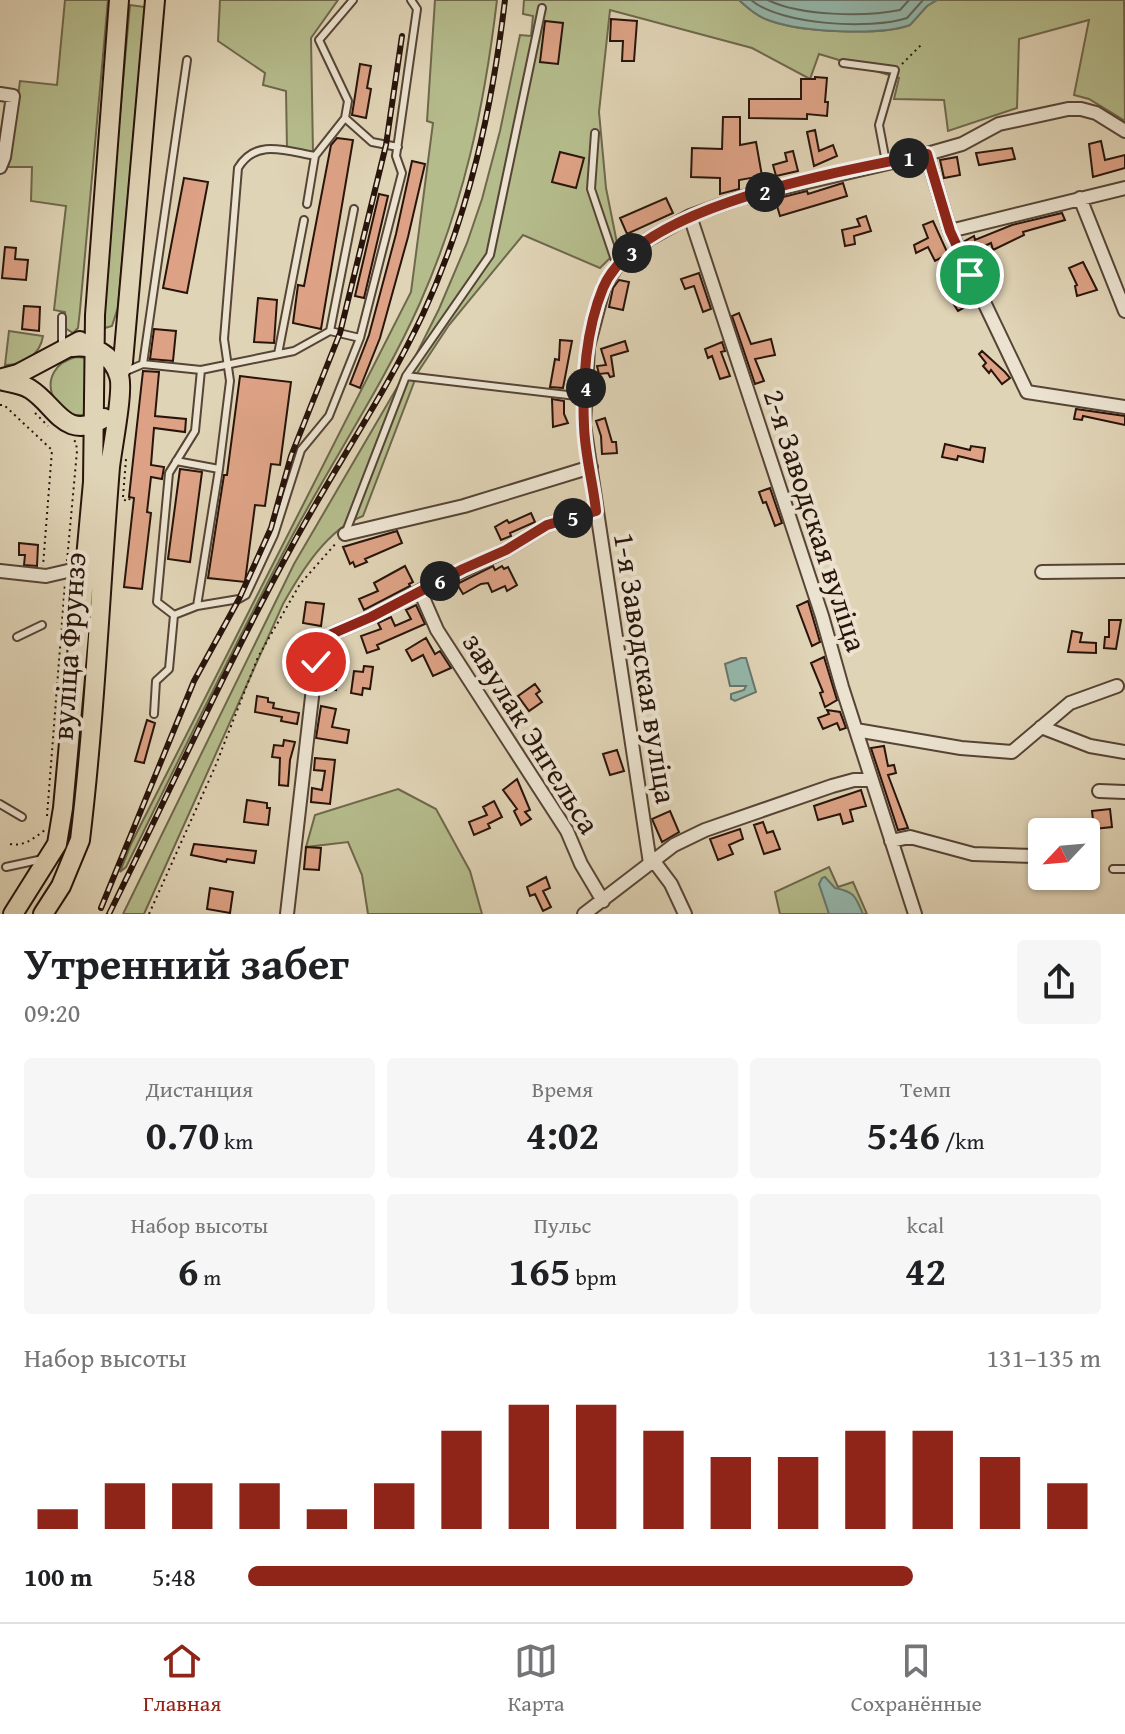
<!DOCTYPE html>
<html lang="ru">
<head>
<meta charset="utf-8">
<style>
  body { margin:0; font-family:"Gentium Book Plus",serif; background:#f6f6f6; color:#202124; height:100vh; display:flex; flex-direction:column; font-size:30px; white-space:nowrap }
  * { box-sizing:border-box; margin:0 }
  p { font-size:26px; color:#757577 }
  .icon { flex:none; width:44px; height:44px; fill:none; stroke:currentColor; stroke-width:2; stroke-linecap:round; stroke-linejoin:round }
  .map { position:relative; height:914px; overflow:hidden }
  .side { display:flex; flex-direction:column; background:#fff; flex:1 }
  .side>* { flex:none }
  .needle { width:52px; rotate:244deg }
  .fabs { position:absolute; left:1028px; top:818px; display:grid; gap:16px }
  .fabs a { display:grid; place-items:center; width:72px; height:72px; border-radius:8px; background:#fff; box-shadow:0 2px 6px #0004; font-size:40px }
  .pin { position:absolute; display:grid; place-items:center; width:68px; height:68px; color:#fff; margin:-34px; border:4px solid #fff; border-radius:50%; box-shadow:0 2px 8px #0007 }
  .km { position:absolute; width:40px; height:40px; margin:-20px; border-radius:50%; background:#222; color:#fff; font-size:22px; line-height:40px; text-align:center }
  .round { display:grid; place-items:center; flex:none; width:84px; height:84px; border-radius:8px; background:#f6f6f6 }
  .overview { display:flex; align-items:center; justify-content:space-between; height:136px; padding:0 24px }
  h1 { font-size:44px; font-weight:700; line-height:60px }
  .metrics { display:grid; grid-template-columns:repeat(3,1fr); gap:12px; height:136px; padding:8px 24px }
  .metrics div { display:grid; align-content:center; border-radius:8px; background:#f6f6f6; text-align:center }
  .metrics b { font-size:40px; font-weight:700 }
  .metrics small { font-size:22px; font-weight:400 }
  .metrics p { font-size:22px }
  .chart { height:224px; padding:16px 24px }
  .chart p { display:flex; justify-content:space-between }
  .chart svg { width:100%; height:144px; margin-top:8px; stroke:#8f2418; stroke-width:6 }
  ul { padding:0 24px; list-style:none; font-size:26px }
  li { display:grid; grid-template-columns:128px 96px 1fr; align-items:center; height:60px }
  li i { height:20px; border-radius:10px; background:#8f2418 }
  .tab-bar { display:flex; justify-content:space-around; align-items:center; height:112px; border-top:2px solid #e0e0e0; background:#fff; font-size:22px; color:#757577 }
  .tab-bar a { display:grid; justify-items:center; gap:4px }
  .tab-bar .current { color:#8f2418 }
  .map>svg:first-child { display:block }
  .green { fill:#b5bc8c; stroke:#6e684c; stroke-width:2 }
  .water { fill:#94b8ac; stroke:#69766c; stroke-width:2 }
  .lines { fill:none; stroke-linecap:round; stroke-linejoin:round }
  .shore { stroke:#5e665c; stroke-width:2 }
  .building { fill:#dda285; stroke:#28140b; stroke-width:2 }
  .service-casing { stroke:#564436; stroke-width:10 }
  .minor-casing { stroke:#564436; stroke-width:16 }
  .primary-casing { stroke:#28140b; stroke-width:22 }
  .path { stroke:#28140b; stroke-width:2; stroke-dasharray:2 4; stroke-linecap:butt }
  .service { stroke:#ebe3d0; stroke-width:6 }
  .minor { stroke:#ebe3d0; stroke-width:12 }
  .primary { stroke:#e0d4b6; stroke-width:18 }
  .rail-casing { stroke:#28140b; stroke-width:6 }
  .rail { stroke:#ebe3d0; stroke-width:3; stroke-dasharray:9; stroke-linecap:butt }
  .route-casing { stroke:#fff; stroke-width:16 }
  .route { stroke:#8f2418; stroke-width:10 }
  .labels { text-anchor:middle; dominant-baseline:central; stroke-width:8; stroke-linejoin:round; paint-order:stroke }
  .street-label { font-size:30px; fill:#28140b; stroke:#ebe3d0 }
</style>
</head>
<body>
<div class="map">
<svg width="1125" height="914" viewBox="0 0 1125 914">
  <rect width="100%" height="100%" fill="#e0d4b6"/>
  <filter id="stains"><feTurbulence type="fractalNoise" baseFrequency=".0025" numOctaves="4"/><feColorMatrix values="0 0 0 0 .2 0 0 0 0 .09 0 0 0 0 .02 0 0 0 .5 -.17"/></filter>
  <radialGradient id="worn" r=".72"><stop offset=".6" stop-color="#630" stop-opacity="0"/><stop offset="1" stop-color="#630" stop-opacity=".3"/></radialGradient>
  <path class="green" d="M65 0H108L80 310 78 328 73 333 65 328V312L54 310 66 206 31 201 32 167H8L20 81 57 85Z
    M220 0H338L311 38 313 153 287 149 286 91 263 85 265 73 218 41Z
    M435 0H497C484 109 464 203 420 303 383 386 331 462 289 542 232 649 180 758 126 867L120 872 131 844 411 292 433 123 427 121Z
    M524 0H739C749 9 758 17 771 21 801 32 880 36 910 25L927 6 937 0H1124L1125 121 1089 99 1074 95 1089 20 1019 39 1017 108 948 131 944 100 894 99 899 78 819 54 810 79 752 48 610 10 599 112 606 188 617 243 621 247 600 268 523 235 449 325 418 372 363 516C327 529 301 572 283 604L144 914H123L294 564 416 355 439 309 467 243 482 199 500 131 520 35 531 36 533 16 523 14Z
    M130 5 145 7 118 307 112 326 105 328 101 320Z
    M9 331 43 336C40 355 24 365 5 365Z
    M76 357 88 358 89 414C51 424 32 368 76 357Z
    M398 789 436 809 470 871 482 914H368L362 875 348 842 306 847 315 815Z
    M829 867 838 887 853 882 867 914H780L775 892Z"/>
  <path class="water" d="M739 0H937L927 6 910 25C880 36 802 32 771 21 758 17 749 9 739 0Z
    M741 658H746L756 692 735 701 731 699V694L744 690 746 686H730L725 664Z
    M825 877 835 888C855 892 855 896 863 914H829L819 884 822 878Z"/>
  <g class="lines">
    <path class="shore" d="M751 0C780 25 871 30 907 18L923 0
      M768 0C800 16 865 17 900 10L909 0"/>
  </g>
  <path class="building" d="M611 19 637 21 634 61H622L623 41H610Z
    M545 21 563 23 558 64 540 62Z
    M360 64 371 66 367 88 371 89 366 118 352 115Z
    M815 77 827 78 825 102H828L827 116 807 114V119L749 118V99H801V79H815Z
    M723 117H740V145L756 142 762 176 739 180V189L720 194V178L691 177 692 148 722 149Z
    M815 130 819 151 833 145 837 156 814 166 807 132Z
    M337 138 353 140 321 329 293 323 298 285 304 286 331 145Z
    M1101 141 1105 160 1125 155V168L1093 177 1089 144Z
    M1012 148 1015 159 979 165 976 153Z
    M793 151 798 171 776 176 773 165 787 161 785 153Z
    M560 152 584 158 576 188 552 182Z
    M957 157 960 175 944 178 940 160Z
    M412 161 425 164 408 237 380 338 360 388 350 384 369 335 396 234Z
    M184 178 208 182 187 293 163 288Z
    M843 183 847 196 780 216 775 199 807 191 808 194Z
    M379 194 388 196 364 298 355 296Z
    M666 198 673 213 627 234 620 218Z
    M1062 213 1065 220 1023 232 1024 235 993 250 991 243 970 253 965 241 974 236 975 240 1012 225Z
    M866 216 871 231 854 236 855 244 845 246 842 230 860 226 857 219Z
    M933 221 948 254 935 261 928 247 916 253 914 245 928 238 923 225Z
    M5 247 16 248 15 259 28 260 26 280 2 278Z
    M1083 262 1097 290 1077 296 1075 286 1077 285 1069 268Z
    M699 273 711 309 703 312 694 286 685 289 681 279Z
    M619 280 629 282 623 310 609 307 613 288Z
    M951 280 953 283 959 280 971 304 958 311 943 287Z
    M258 298 277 300 274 343 254 342Z
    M24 306 40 307 39 331 22 329Z
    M739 313 751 344 771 339 775 355 755 359 764 381 755 384 732 316Z
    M154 329 176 331 173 361 150 359Z
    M560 340 572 341 563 388 550 387 555 359 559 360Z
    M625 341 628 351 611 356 614 376 610 377 608 373 599 374 597 366 606 365 601 349Z
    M722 342 725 351 721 352 730 376 720 379 712 356 708 358 705 349Z
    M982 351 1005 372 1010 378 1002 384 991 370 989 373 983 366 986 363 979 354Z
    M143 371 159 372 155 416 186 419 185 432 154 428 151 465 164 467 162 479 151 477 147 512 151 513 142 589 124 587 134 498 129 497Z
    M240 376 291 382 280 465 271 464 265 506 255 505 245 582 208 578 224 475H227Z
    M552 399 564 401V414L568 423 553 427Z
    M1076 409 1125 416V425L1083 416 1082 420 1074 419Z
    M605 418 612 442H616L617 453 602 454 601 436 596 421Z
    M945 444 970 450 971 446 985 448 983 462 958 456 957 460 942 457Z
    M180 469 202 472 190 562 168 559Z
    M770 488 782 523 775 526 766 502 763 503 759 492Z
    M531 513 535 522 510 533 511 536 501 540 495 527 507 520 509 523Z
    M397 531 402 543 365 559 367 562 355 567 353 562 350 564 343 547Z
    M19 543 38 545 37 566 24 565 25 555H19Z
    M405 566 413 582 409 584 410 586 364 610 359 599 378 591 374 583Z
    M493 566 495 570 502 566 504 569 508 567 517 585 507 591 505 586 492 592 488 583 481 584 463 594 457 584Z
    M808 601 820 642 812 646 797 606Z
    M306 602 324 604 321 626 303 623Z
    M416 605 425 624 377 645 379 649 367 653 361 636 381 629 378 623 391 617 395 626 411 619 406 610Z
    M1109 620H1121L1116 649 1104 648 1105 637H1109Z
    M1072 631 1082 633 1080 642 1096 643V653L1068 652Z
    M426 638 435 654 440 651 451 668 433 676 423 655 412 661 406 650Z
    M824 657 837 700 825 707 820 693 823 692 811 663Z
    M327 660 340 662 336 690 323 688Z
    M364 666 373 667 370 689 363 688 362 695 351 693 354 671 363 672Z
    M535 684 540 691 536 694 542 702 529 711 518 696Z
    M257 696 268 698V702L274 703 273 708 299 713 297 724 281 721 282 717 255 712Z
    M321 706 336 709 332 727 349 730 347 743 316 738Z
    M827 710 840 712 846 728 840 730 837 723 823 729 818 718 829 714Z
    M147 720 155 723 144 763 135 761Z
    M284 740 295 742 290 760 288 786 279 785 280 758 272 757 274 745 283 746Z
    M884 746 888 766 894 765 896 773 888 775 908 828 898 830 871 748Z
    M617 750 624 771 610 775 603 754Z
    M315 758 335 760 330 804 311 802 312 788 322 790 325 771 314 770Z
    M517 779 530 810 525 812 531 819 521 825 514 811 517 809 503 790Z
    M861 790 866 806 850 810 853 821 843 824 840 814 818 820 814 806Z
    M247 800 267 803V808H270L268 825 244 822Z
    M494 801 502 817 488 824 490 828 474 835 469 822 487 815 483 807Z
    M1110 809 1112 827 1094 829 1092 811Z
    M670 811 679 832 662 842 652 819Z
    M763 822 767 833 773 831 780 849 764 854 754 825Z
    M740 829 743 839 729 845 733 854 718 860 710 839Z
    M194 844 256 851 254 863 227 859 226 862 191 855Z
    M306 847 321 848 319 870 304 869Z
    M546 877 550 888 543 891 551 907 543 911 535 894 530 896 527 887Z
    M210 888 233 892 230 913 207 909Z"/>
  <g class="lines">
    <g class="service-casing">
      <path id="service" d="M843 63 895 70 879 125 886 162
        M345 118 372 142 398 147
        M595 133 591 189 617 266
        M307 204 315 156
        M62 317V345
        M330 331 354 209
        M360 338 402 173 396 156 417 9 411 0
        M278 354 304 220
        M143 364 187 60
        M124 372 143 364 201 370 294 351 330 331 360 338 329 416 301 450 274 535 246 595 239 599 197 606 174 615
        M406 376 585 397
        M176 461 219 469 197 606
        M219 469 230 381 224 339 238 168C256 138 286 151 315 156L345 118 348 101 319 40 353 0
        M345 534 406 376 490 255 542 8
        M174 615 157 602 169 473 195 431 201 370
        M17 637 42 625
        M154 714 156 681 169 669 174 615
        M0 804 22 817
        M6 867 43 859
        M1113 869H1125"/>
    </g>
    <g class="minor-casing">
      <path id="minor" d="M0 94 13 96 4 157 0 167
        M927 154 950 231 1027 392 1125 407
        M1080 198 1125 311
        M690 216 822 616 842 687 915 914
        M950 231 1125 188
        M345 534 464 506 591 467
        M0 571 46 576 85 567
        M1042 572 1125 571
        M420 591 437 630 567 831 581 864 603 901
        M1041 727 1090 746 1125 752
        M856 730 961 748 1012 752 1070 703 1117 686
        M1099 791 1125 792
        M891 841 910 837 973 854 1035 856
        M653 860 671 884 685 914
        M650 863 584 425 588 347 604 286 617 266 649 239 690 216 743 197 927 154 962 144 999 124 1068 109H1081L1096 113 1125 131
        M287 914 316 662 327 636 371 617 420 591 506 550 547 525 596 511
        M584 914 674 845 705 830 832 786 854 780H871"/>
    </g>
    <g class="primary-casing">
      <path id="primary" d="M119 374 123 362 155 0
        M3 378 18 374 80 341
        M0 380C10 383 21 383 30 389 57 406 64 442 104 418
        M13 914 57 844 63 808 93 482 95 315 119 0
        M43 914 61 886 80 840C95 716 100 591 110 467 112 448 124 390 119 376 113 355 93 344 72 347"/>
    </g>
    <path class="path" d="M902 64 922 44
      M0 405H4L52 450 43 566
      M35 413 48 426
      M123 497 126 459
      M124 500 129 501 130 497
      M67 561 77 451 76 442 71 438
      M47 816 65 583
      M10 844C24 847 34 838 45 830
      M149 914 215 767 258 657 300 584 337 542"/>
    <use href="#service" class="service"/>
    <use href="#minor" class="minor"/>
    <use href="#primary" class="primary"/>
    <g class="rail-casing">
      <path id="rail" d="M101 908 194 681 239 599 271 528 291 456 340 333 386 145 402 36
        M109 914C170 791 226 666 292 546 334 468 385 395 423 314 469 214 492 109 505 0"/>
    </g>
    <use href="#rail" class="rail"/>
  </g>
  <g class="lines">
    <g class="route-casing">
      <path id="route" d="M316 662 327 636 371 617 463 569 506 550 547 525 596 511C593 483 585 455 584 426 582 382 586 329 603 288 638 204 846 171 927 154L950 231 970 275"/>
    </g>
    <use href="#route" class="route"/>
  </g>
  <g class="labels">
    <g class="street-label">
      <text transform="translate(816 520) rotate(72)">2-я Заводская вуліца</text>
      <text transform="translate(68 646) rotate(-86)">вуліца Фрунзэ</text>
      <text transform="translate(646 668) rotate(81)">1-я Заводская вуліца</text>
      <text transform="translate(532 733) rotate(58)">завулак Энгельса</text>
    </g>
  </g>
  <rect width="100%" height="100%" filter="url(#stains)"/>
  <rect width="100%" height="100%" fill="url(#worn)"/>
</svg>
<div class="fabs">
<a><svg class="needle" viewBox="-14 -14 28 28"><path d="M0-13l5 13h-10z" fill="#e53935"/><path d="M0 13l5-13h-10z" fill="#757577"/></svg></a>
</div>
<div class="pin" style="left:970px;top:275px;background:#1e9e55"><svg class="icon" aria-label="arrive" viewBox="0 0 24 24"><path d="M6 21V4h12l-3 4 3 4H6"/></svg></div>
<div class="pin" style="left:316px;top:662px;background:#d93025"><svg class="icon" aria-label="check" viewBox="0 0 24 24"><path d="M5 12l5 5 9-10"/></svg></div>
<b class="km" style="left:909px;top:158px">1</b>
<b class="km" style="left:765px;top:192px">2</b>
<b class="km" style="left:632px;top:253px">3</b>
<b class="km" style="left:586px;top:388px">4</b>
<b class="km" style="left:573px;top:518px">5</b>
<b class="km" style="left:440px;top:581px">6</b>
</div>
<section class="side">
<div class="overview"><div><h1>Утренний забег</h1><p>09:20</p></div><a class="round"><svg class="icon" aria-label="share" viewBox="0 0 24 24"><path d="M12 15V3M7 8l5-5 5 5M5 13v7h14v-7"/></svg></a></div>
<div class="metrics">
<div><p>Дистанция</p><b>0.70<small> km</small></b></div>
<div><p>Время</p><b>4:02</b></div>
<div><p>Темп</p><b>5:46<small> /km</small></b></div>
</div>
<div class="metrics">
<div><p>Набор высоты</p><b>6<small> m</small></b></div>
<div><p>Пульс</p><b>165<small> bpm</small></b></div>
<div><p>kcal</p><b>42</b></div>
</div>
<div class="chart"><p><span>Набор высоты</span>131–135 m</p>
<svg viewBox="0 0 160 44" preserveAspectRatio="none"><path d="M5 44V38M15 44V30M25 44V30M35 44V30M45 44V38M55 44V30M65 44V14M75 44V6M85 44V6M95 44V14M105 44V22M115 44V22M125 44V14M135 44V14M145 44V22M155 44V30"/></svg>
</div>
<ul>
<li><b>100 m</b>5:48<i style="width:78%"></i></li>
</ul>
</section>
<nav class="tab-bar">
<a class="current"><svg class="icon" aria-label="home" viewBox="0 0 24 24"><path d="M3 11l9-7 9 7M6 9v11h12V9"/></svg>Главная</a>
<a><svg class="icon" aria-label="map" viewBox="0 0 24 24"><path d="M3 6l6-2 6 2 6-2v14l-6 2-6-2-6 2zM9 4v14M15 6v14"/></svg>Карта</a>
<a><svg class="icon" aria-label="saved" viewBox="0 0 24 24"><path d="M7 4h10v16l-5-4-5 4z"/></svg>Сохранённые</a>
</nav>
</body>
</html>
